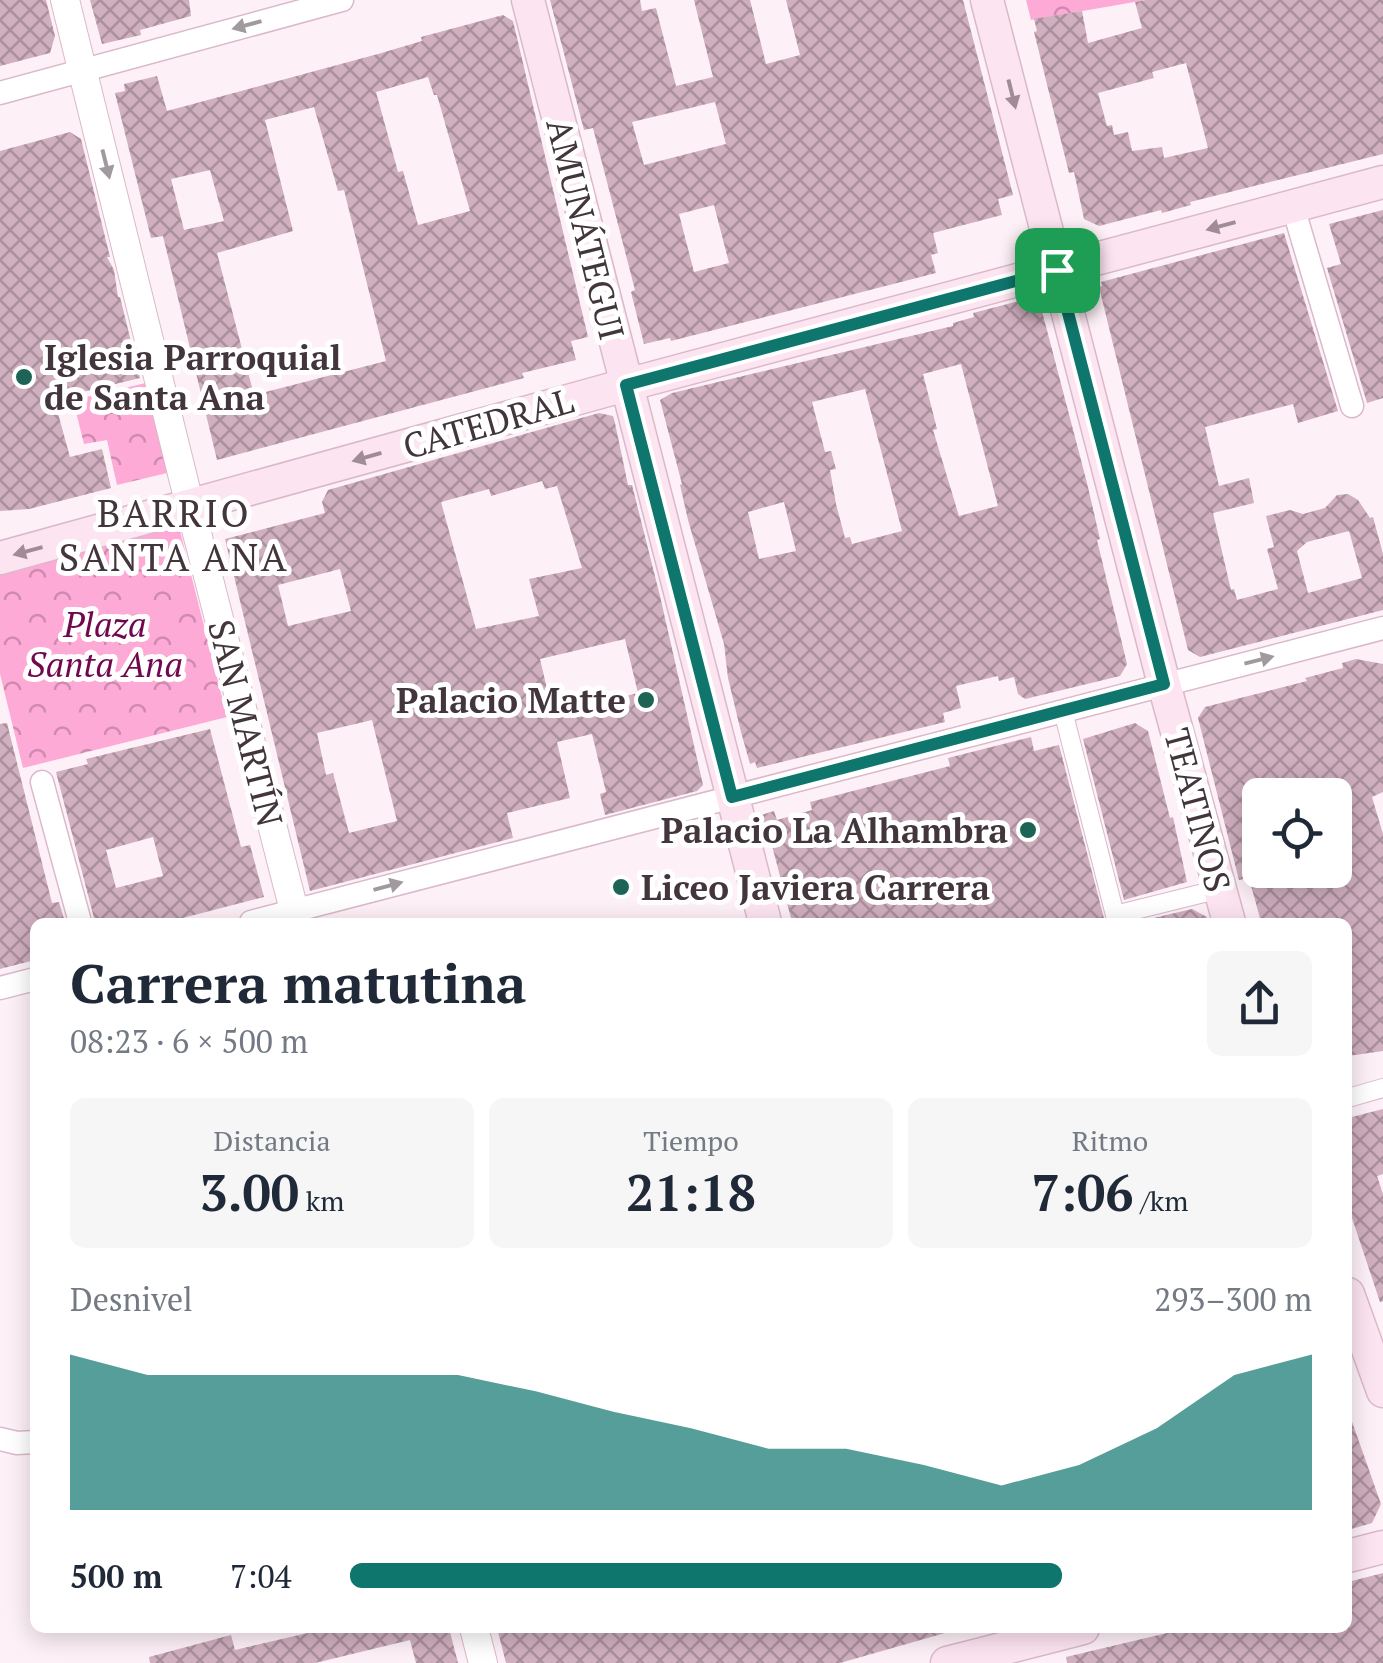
<!DOCTYPE html>
<html lang="es">
<head>
<meta charset="utf-8">
<style>
  body { margin:0; font-family:"PT Serif",serif; background:#f6f6f7; color:#1f2937; height:100vh; display:flex; flex-direction:column; font-size:38px; white-space:nowrap }
  * { box-sizing:border-box; margin:0 }
  p { font-size:32px; color:#747a83 }
  .icon { flex:none; width:55px; height:55px; fill:none; stroke:currentColor; stroke-width:2; stroke-linecap:round; stroke-linejoin:round }
  .map { position:relative; flex:1; overflow:hidden }
  .side { position:absolute; left:30px; top:918px; width:1322px; height:715px; display:flex; flex-direction:column; background:#fff; border-radius:15px; box-shadow:0 5px 25px #0003 }
  .side>* { flex:none }
  .tools { position:absolute; left:1242px; top:778px; display:grid; gap:20px }
  .tools a { display:grid; place-items:center; width:110px; height:110px; border-radius:15px; background:#fff; box-shadow:0 5px 25px #0003; font-size:50px }
  .pin { position:absolute; display:grid; place-items:center; width:85px; height:85px; color:#fff; margin:-42px; border-radius:20px; box-shadow:0 5px 15px #0006 }
  .round { display:grid; place-items:center; flex:none; width:105px; height:105px; border-radius:15px; background:#f6f6f7 }
  .head { display:flex; align-items:center; justify-content:space-between; height:170px; padding:0 40px }
  h1 { font-size:55px; font-weight:600; line-height:75px }
  .stats { display:grid; grid-template-columns:repeat(3,1fr); gap:15px; height:170px; padding:10px 40px }
  .stats div { display:grid; align-content:center; border-radius:15px; background:#f6f6f7; text-align:center }
  .stats b { font-size:50px; font-weight:600 }
  .stats small { font-size:28px; font-weight:400 }
  .stats p { font-size:28px }
  .chart { height:280px; padding:20px 40px }
  .chart p { display:flex; justify-content:space-between }
  .chart svg { width:100%; height:180px; margin-top:10px; fill:#0f766e; opacity:.7 }
  ul { padding:0 40px; list-style:none; font-size:32px }
  li { display:grid; grid-template-columns:160px 120px 1fr; align-items:center; height:75px }
  li i { height:25px; border-radius:12px; background:#0f766e }
  .map>svg:first-child { display:block }
  .park { fill:url(#park-crowns) }
  .building { fill:url(#building-cross-hatch); fill-rule:evenodd }
  .lines { fill:none; stroke-linecap:round; stroke-linejoin:round }
  .pedestrian-casing { stroke:#dab9ca; stroke-width:20 }
  .minor-casing { stroke:#dab9ca; stroke-width:25 }
  .tertiary-casing { stroke:#dab9ca; stroke-width:30 }
  .secondary-casing { stroke:#dab9ca; stroke-width:35 }
  .pedestrian { stroke:#fff; stroke-width:18 }
  .minor { stroke:#fff; stroke-width:22 }
  .tertiary { stroke:#fff; stroke-width:28 }
  .secondary { stroke:#fde4f1; stroke-width:32 }
  .oneway { fill:#a09a9e }
  .oneway2 { fill:#a08c96 }
  .route-casing { stroke:#fff; stroke-width:20 }
  .route { stroke:#0f766e; stroke-width:12 }
  .poi-dot { fill:#1e6456; stroke:#fff; stroke-width:4 }
  .labels { text-anchor:middle; dominant-baseline:central; stroke-width:10; stroke-linejoin:round; paint-order:stroke }
  .street-label { font-size:35px; fill:#42353c; stroke:#fff }
  .poi-label { font-size:35px; font-weight:bold; fill:#42353c; stroke:#fff; text-anchor:start }
  .park-label { font-size:35px; font-style:italic; fill:#71074f; stroke:#fff }
  .neighbourhood-label { font-size:38px; letter-spacing:2.5px; fill:#42353c; stroke:#fff }
</style>
</head>
<body>
<div class="map">
<svg width="1383" height="1663" viewBox="0 0 1383 1663">
  <defs>
    <pattern id="park-crowns" width="20" height="18" patternUnits="userSpaceOnUse" patternTransform="scale(2.5)"><rect width="20" height="18" fill="#fdaad6"/><path d="M2 6a3 3 0 1 1 6 0M12 15a3 3 0 1 1 6 0" fill="none" stroke="#ce8baf"/></pattern>
    <pattern id="building-cross-hatch" width="8" height="8" patternUnits="userSpaceOnUse" patternTransform="scale(2.5)"><rect width="8" height="8" fill="#d0afbf"/><path d="M0 0l8 8M0 8l8-8" fill="none" stroke="#aa8f9c"/></pattern>
  </defs>
  <rect width="100%" height="100%" fill="#fef0f7"/>
  <path class="park" d="M1026 0H1146L1031 20Z
    M146 383 167 473 117 485 107 440 84 444 73 400Z
    M178 523 227 717 23 768 0 674V567Z"/>
  <path class="building" d="M0 0H46L55 36 50 53 0 66Z
    M90 0H189L191 16 140 30 141 35 102 44Z
    M550 0H640L642 11 656 8 676 86 713 77 694 0H750L766 64 800 55 786 0H963L1013 195 998 199 1002 215 933 233 938 253 931 255 936 273 671 341 670 338 644 344 631 292 635 290 593 128 584 130ZM715 102 726 144 644 165 632 122ZM714 205 729 263 694 272 679 214Z
    M1146 0H1383V154L1190 202 1191 205 1162 213 1161 210 1099 226 1084 219 1074 172 1069 173 1034 32 1037 31 1034 19 1082 11 1088 43 1142 28 1135 2ZM1186 63 1208 148 1164 158 1162 147 1132 151 1128 132 1114 135 1112 125 1107 126 1098 93 1154 78 1152 72Z
    M503 15 513 21 588 337 571 341 576 360 522 373 524 378 217 460 163 236 151 238 115 93 125 91 124 84 157 76 167 111 378 54 422 41 421 37ZM428 77 434 95H437L470 211 418 225 403 171 398 172 376 92ZM314 107 338 191 344 190 386 361 254 395 217 253 293 231 265 120ZM210 170 224 221 184 230 171 179Z
    M70 132 81 139 110 257H107L114 270 118 297H120L140 378 54 399 70 457 102 449 111 488 29 509 0 511V151Z
    M1383 210V398L1367 403 1327 268 1341 264 1329 224Z
    M1284 233 1338 411 1298 423 1293 404 1205 427 1219 486 1249 478 1254 503 1213 513 1231 590 1234 589 1237 600 1278 589 1267 549 1274 547 1266 516 1290 510 1303 514 1325 508 1337 495 1348 494 1358 500 1370 518 1373 517 1383 554V610L1200 657 1188 650 1099 287 1102 286 1101 282ZM1349 531 1362 578 1308 593 1297 551 1307 542Z
    M1038 296 1087 483 1100 539 1097 540 1127 664 1120 676 1025 699 1018 694 1014 677 999 681 998 676 956 686 961 708 943 713 945 722 757 768 755 762 750 764 741 732 728 678 724 644 688 520 680 485 682 484 660 400 672 393 953 326V323L974 317 973 313ZM961 364 998 506 959 516 933 430 937 429 923 374ZM865 389 902 531 852 544 850 537 845 538 836 504 830 470 836 469 831 451 825 452 812 402ZM784 502 796 551 759 559 748 512Z
    M599 413 613 416 615 423 628 485H632L660 596 703 785 697 791 605 815 600 794 606 792 592 734 557 742 570 798 507 813 513 838 310 891 225 539 325 513 322 502 328 490ZM542 481 545 489 557 486 582 568 529 579 539 616 476 629 441 502 489 489 491 496ZM340 569 351 611 288 626 278 585ZM625 639 638 693 553 714 540 659ZM372 720 397 821 349 833 333 773 326 775 317 733Z
    M1356 659 1383 664V792L1372 797 1383 834V1051L1348 1056V922H1261L1249 878 1239 880 1198 718 1205 707 1307 681 1305 678 1343 668 1342 663ZM1260 795H1335V870H1260Z
    M7 723 52 903 59 902 65 922H35V960L0 969V724Z
    M1135 723 1148 731 1170 818 1173 817 1187 882 1124 900 1083 739Z
    M210 729 241 847 250 845 264 897 175 920V922H95L56 772 88 764 86 759ZM153 837 163 876 116 888 106 850Z
    M1031 737 1034 751 1059 745 1105 922H792L770 838 764 839 758 816 774 811 777 820 812 810 810 802 950 766 948 758Z
    M1192 909 1207 917 1208 922H1137Z
    M1383 1109V1174L1377 1176 1383 1194V1301L1380 1302 1348 1206V1118Z
    M1350 1416 1381 1504 1372 1523 1348 1530V1417Z
    M1383 1573V1663H1067L1066 1657 1188 1628H1348V1582Z
    M329 1628H449L458 1663H416L410 1640 315 1663H150L149 1657 231 1635 235 1650Z
    M497 1628H944L945 1633 840 1663H506Z"/>
  <g class="lines">
    <g class="pedestrian-casing">
      <path id="pedestrian" d="M1063 711 1115 915 1220 889
        M1348 1098 1383 1088"/>
    </g>
    <g class="minor-casing">
      <path id="minor" d="M0 93 342 0
        M1293 207 1352 406
        M42 782 80 922
        M251 922 1383 628
        M0 988 35 979
        M0 1439 17 1443 35 1442"/>
    </g>
    <g class="tertiary-casing">
      <path id="tertiary" d="M65 0 190 506 297 922
        M474 1628 483 1663"/>
    </g>
    <g class="secondary-casing">
      <path id="secondary" d="M528 0 765 922
        M987 0 1164 684 1229 922
        M0 558 604 391 1383 182
        M1348 1294 1383 1391
        M1348 1556 1383 1547
        M947 1663 1083 1628"/>
    </g>
    <use href="#pedestrian" class="pedestrian"/>
    <use href="#minor" class="minor"/>
    <use href="#tertiary" class="tertiary"/>
    <use href="#secondary" class="secondary"/>
  </g>
  <defs><path id="oneway-solid" d="M-6-.8H1V-3.2L6.5 0L1 3.2V.8H-6Z" transform="scale(2.5)"/></defs>
  <g class="oneway">
    <use href="#oneway-solid" transform="translate(247 25) rotate(165)"/>
    <use href="#oneway-solid" transform="translate(106 164) rotate(76)"/>
    <use href="#oneway-solid" transform="translate(1259 660) rotate(-14)"/>
    <use href="#oneway-solid" transform="translate(388 886) rotate(-15)"/>
  </g>
  <g class="oneway2">
    <use href="#oneway-solid" transform="translate(1012 94) rotate(76)"/>
    <use href="#oneway-solid" transform="translate(1221 226) rotate(165)"/>
    <use href="#oneway-solid" transform="translate(367 457) rotate(164)"/>
    <use href="#oneway-solid" transform="translate(28 551) rotate(165)"/>
  </g>
  <g class="lines">
    <g class="route-casing">
      <path id="route" d="M1057 270 1164 684 732 797 626 385Z"/>
    </g>
    <use href="#route" class="route"/>
  </g>
  <g class="poi-dot">
    <circle cx="24" cy="377" r="10"/>
    <circle cx="646" cy="700" r="10"/>
    <circle cx="1028" cy="830" r="10"/>
    <circle cx="621" cy="887" r="10"/>
  </g>
  <g class="labels">
    <g class="street-label">
      <text transform="translate(586 229) rotate(76)">AMUNÁTEGUI</text>
      <text transform="translate(488 423) rotate(-16)">CATEDRAL</text>
      <text transform="translate(246 723) rotate(76)">SAN MARTÍN</text>
      <text transform="translate(1198 810) rotate(75)">TEATINOS</text>
    </g>
    <g class="poi-label">
      <text x="44" y="357">Iglesia Parroquial<tspan x="44" dy="40">de Santa Ana</tspan></text>
      <text x="626" y="700" text-anchor="end">Palacio Matte</text>
      <text x="1008" y="830" text-anchor="end">Palacio La Alhambra</text>
      <text x="641" y="887">Liceo Javiera Carrera</text>
    </g>
    <g class="park-label">
      <text x="105" y="624">Plaza<tspan x="105" dy="40">Santa Ana</tspan></text>
    </g>
    <g class="neighbourhood-label">
      <text x="174" y="513">BARRIO<tspan x="174" dy="44">SANTA ANA</tspan></text>
    </g>
  </g>
</svg>
<div class="tools">
<a><svg class="icon" aria-label="locate" viewBox="0 0 24 24"><circle cx="12" cy="12" r="6"/><path d="M12 2v4M12 18v4M2 12h4M18 12h4"/></svg></a>
</div>
<div class="pin" style="left:1057px;top:270px;background:#1e9e55"><svg class="icon" aria-label="arrive" viewBox="0 0 24 24"><path d="M6 21V4h12l-3 4 3 4H6"/></svg></div>
<section class="side">
<div class="head"><div><h1>Carrera matutina</h1><p>08:23 · 6 × 500 m</p></div><a class="round"><svg class="icon" aria-label="share" viewBox="0 0 24 24"><path d="M12 15V3M7 8l5-5 5 5M5 13v7h14v-7"/></svg></a></div>
<div class="stats">
<div><p>Distancia</p><b>3.00<small> km</small></b></div>
<div><p>Tiempo</p><b>21:18</b></div>
<div><p>Ritmo</p><b>7:06<small> /km</small></b></div>
</div>
<div class="chart"><p><span>Desnivel</span>293–300 m</p>
<svg viewBox="0 0 160 44" preserveAspectRatio="none"><path d="M0 44V6L10 11L20 11L30 11L40 11L50 11L60 15L70 20L80 24L90 29L100 29L110 33L120 38L130 33L140 24L150 11L160 6V44z"/></svg>
</div>
<ul>
<li><b>500 m</b>7:04<i style="width:74%"></i></li>
</ul>
</section>
</div>
</body>
</html>
